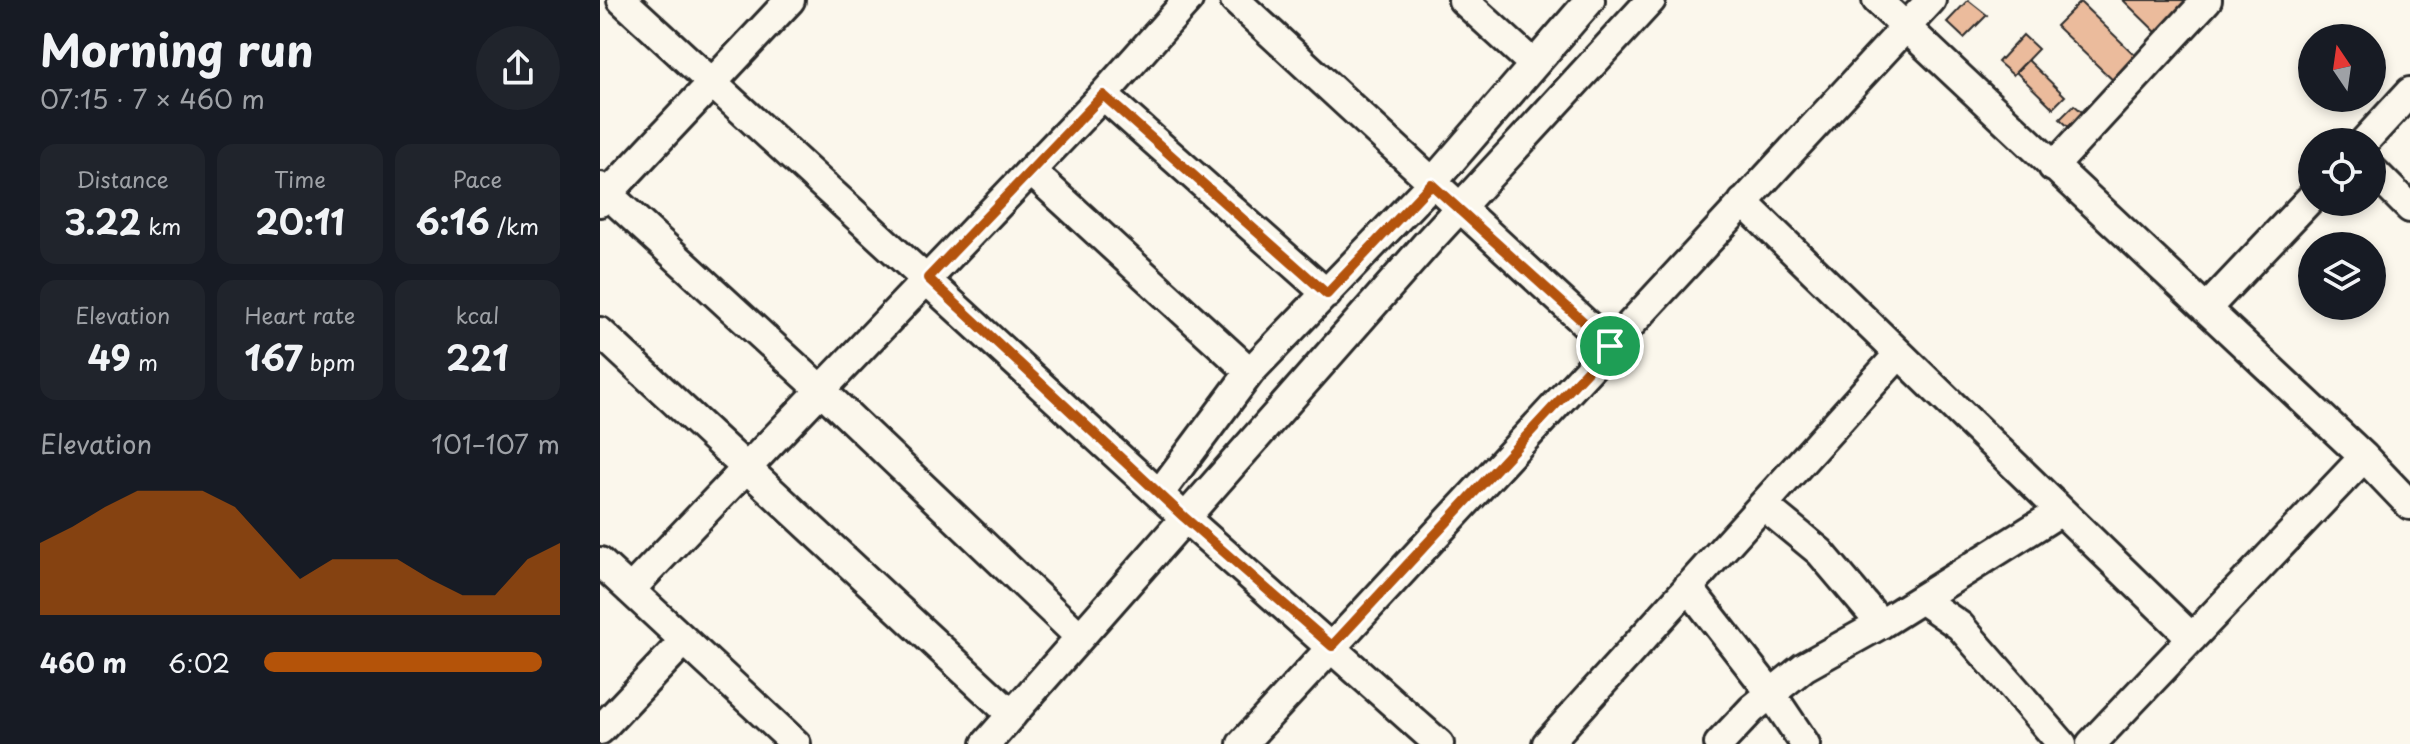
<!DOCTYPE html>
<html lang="en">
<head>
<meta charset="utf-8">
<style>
  body { margin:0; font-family:"Playpen Sans",sans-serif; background:#20242c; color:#f1f3f6; height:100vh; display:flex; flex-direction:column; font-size:30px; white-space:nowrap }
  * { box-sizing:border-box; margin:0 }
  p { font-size:26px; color:#9ea1a6 }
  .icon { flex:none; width:44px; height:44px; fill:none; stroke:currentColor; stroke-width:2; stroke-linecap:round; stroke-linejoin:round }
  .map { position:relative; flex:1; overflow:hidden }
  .sheet { display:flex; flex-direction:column; background:#171b24; width:600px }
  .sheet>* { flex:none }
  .needle { width:52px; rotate:347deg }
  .controls { position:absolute; left:1698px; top:24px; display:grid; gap:16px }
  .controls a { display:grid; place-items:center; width:88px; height:88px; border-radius:50%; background:#171b24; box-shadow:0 4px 12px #0003; font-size:40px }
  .pin { position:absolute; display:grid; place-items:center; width:68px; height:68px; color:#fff; margin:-34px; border:4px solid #fff; border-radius:50%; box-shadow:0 2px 8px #0007 }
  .round { display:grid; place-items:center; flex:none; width:84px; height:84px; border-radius:42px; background:#20242c }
  .headline { display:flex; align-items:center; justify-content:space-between; height:136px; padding:0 40px }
  h1 { font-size:44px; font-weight:700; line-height:60px }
  .figures { display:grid; grid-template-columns:repeat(3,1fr); gap:12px; height:136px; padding:8px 40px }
  .figures div { display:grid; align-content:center; border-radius:16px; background:#20242c; text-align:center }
  .figures b { font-size:34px; font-weight:700 }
  .figures small { font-size:22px; font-weight:400 }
  .figures p { font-size:22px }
  .chart { height:224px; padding:16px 40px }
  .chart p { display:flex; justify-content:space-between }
  .chart svg { width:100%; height:144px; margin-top:8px; fill:#b45309; opacity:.7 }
  ul { padding:0 40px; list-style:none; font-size:26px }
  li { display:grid; grid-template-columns:128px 96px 1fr; align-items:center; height:60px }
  li i { height:20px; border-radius:10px; background:#b45309 }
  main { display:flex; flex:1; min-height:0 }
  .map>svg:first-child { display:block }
  .building { fill:#ebbb9c; stroke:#2b2b2b; stroke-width:2 }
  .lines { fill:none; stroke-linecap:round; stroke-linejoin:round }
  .street-casing { stroke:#2b2b2b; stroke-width:34 }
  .street { stroke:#fbf7ec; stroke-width:28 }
  .route-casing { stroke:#fff; stroke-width:16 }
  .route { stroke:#b45309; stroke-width:10 }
</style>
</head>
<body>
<main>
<section class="sheet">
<div class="headline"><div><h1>Morning run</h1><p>07:15 · 7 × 460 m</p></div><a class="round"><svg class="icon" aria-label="share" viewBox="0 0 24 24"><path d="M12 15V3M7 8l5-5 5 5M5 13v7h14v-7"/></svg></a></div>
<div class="figures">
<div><p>Distance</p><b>3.22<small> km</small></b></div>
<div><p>Time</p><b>20:11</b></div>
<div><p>Pace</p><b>6:16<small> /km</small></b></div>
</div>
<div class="figures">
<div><p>Elevation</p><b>49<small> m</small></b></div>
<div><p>Heart rate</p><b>167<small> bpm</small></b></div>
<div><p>kcal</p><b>221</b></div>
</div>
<div class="chart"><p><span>Elevation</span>101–107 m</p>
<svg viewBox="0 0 160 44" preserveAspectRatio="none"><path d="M0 44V22L10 17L20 11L30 6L40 6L50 6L60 11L70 22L80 33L90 27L100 27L110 27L120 33L130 38L140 38L150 27L160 22V44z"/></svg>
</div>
<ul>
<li><b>460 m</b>6:02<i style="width:94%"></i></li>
</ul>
</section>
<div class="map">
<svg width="1810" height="744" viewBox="0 0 1810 744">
  <rect width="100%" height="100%" fill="#fbf7ec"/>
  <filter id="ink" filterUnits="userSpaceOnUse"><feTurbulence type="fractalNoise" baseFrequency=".0125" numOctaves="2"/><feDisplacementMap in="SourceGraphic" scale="16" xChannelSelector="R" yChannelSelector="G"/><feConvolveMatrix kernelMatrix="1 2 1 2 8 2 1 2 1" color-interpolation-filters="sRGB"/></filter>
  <g filter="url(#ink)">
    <path class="building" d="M1368 0 1387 15 1364 38 1347 22Z
      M1523 0H1599L1562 38Z
      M1480 2 1541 61 1518 85 1456 26Z
      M1423 35 1438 49 1413 75 1398 62Z
      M1428 60 1465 96 1453 108 1416 72Z
      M1474 105 1487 116 1473 131 1460 119Z"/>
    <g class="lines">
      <g class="street-casing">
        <path id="street" d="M22 0 584 517 839 744
          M635 0 1010 346
          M863 0 932 63
          M1277 0 1764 457 1810 505
          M503 95 727 294
          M1764 142 1810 92
          M1453 167 1607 0
          M1772 170 1810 208
          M431 171 650 372
          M0 187 221 390 479 636
          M0 202 190 0
          M1143 202 1592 638
          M1606 309 1712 197
          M0 332 412 715
          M559 494 650 372 831 184 990 0
          M1163 505 1220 552 1281 624
          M0 562 196 744
          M1088 587 1170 692 1205 744
          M30 590 503 95 588 0
          M1321 599 1360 626 1462 744
          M0 730 84 641
          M386 744 830 240 1051 0
          M642 744 1331 0
          M947 744 1299 354
          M1119 744 1152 709 1204 667 1281 624 1461 511
          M1491 744 1764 457"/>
      </g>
      <use href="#street" class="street"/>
    </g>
  </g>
  <g class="lines" filter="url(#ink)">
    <g class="route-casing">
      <path id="route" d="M503 95 727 294 831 184 1010 346 732 646 584 517 328 278Z"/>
    </g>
    <use href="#route" class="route"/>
  </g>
</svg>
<div class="controls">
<a><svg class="needle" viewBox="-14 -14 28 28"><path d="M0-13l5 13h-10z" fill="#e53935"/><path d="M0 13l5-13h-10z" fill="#9ea1a6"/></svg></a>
<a><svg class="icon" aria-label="locate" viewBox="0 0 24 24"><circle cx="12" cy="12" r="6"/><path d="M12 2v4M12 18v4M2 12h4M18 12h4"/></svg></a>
<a><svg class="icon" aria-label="layers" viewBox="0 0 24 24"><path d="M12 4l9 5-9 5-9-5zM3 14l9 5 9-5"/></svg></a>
</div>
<div class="pin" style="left:1010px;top:346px;background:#1e9e55"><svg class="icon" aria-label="arrive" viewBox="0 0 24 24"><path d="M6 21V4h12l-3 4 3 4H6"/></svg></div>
</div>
</main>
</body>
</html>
